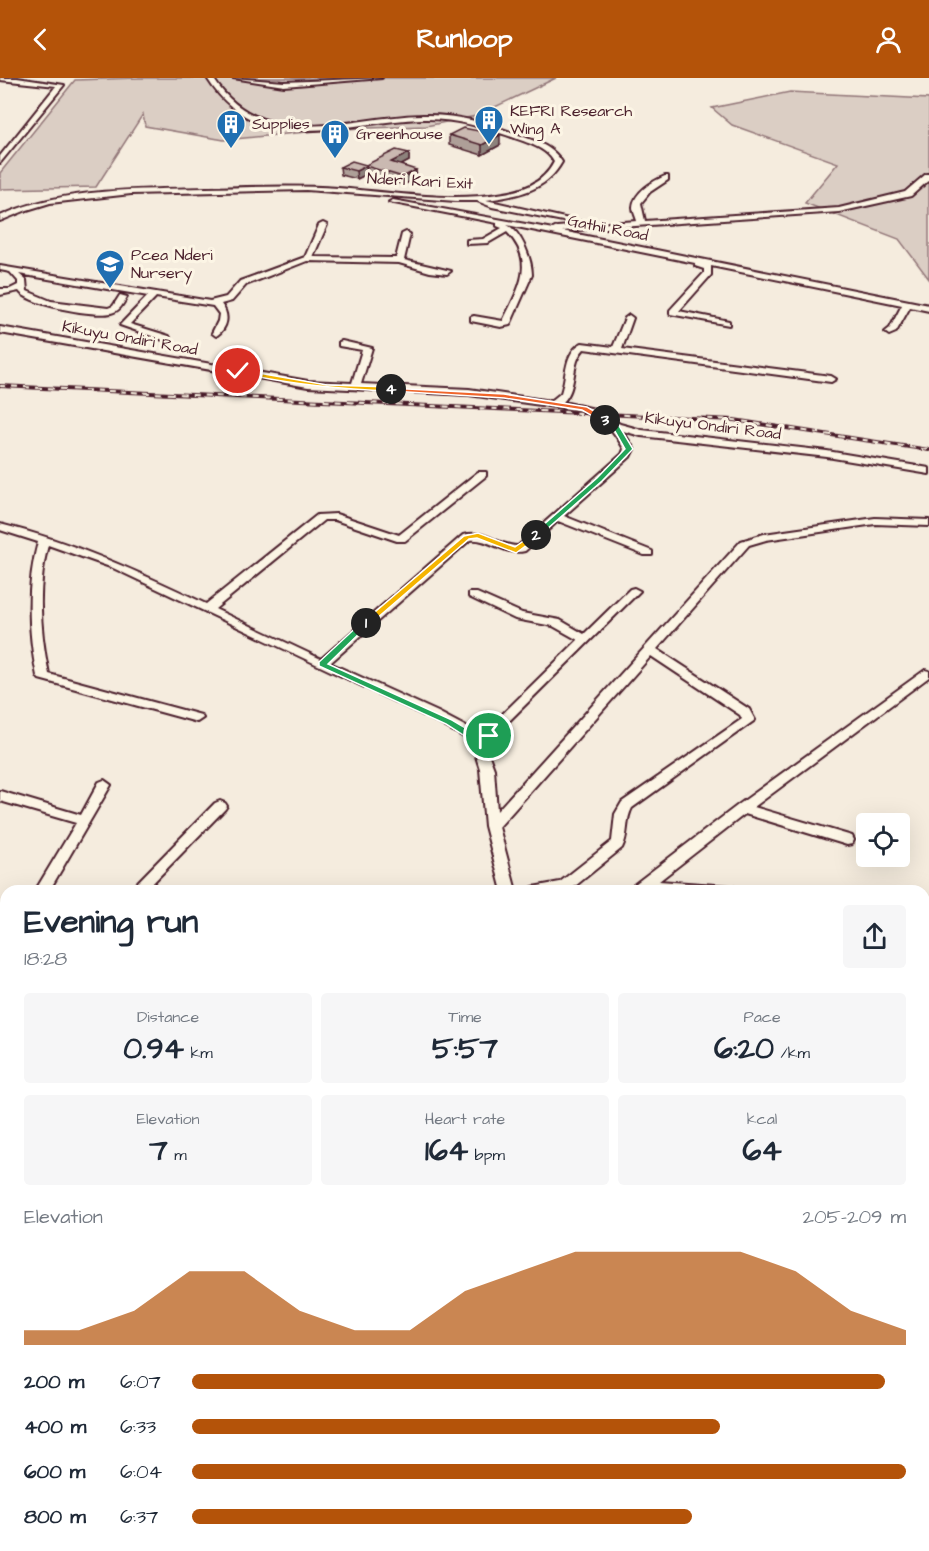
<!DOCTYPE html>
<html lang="en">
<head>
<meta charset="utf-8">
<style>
  body { margin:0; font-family:"Architects Daughter",sans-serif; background:#f6f6f7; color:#1f2937; height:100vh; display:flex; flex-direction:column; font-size:22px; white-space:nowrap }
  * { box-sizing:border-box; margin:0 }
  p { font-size:20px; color:#747a83 }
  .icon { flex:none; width:33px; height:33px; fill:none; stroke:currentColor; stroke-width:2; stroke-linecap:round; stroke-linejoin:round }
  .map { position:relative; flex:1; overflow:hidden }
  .drawer { position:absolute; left:0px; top:807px; width:930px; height:666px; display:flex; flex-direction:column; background:#fff; border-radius:18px 18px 0 0; box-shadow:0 6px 24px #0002 }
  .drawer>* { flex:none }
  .tools { position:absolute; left:856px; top:735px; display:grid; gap:12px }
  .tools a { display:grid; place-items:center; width:54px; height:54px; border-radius:6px; background:#fff; box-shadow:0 6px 24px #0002; font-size:30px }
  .pin { position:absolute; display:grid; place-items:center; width:51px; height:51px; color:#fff; margin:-26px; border:3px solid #fff; border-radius:50%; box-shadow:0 2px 6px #0007 }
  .km { position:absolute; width:30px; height:30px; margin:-15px; border-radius:50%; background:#222; color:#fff; font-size:16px; line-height:30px; text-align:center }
  .round { display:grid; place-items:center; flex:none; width:63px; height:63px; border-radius:6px; background:#f6f6f7 }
  .summary { display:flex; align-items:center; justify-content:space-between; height:102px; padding:0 24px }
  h1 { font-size:33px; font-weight:700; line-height:45px }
  .figures { display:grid; grid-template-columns:repeat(3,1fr); gap:9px; height:102px; padding:6px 24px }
  .figures div { display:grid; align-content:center; border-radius:6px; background:#f6f6f7; text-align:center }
  .figures b { font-size:30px; font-weight:700 }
  .figures small { font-size:16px; font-weight:400 }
  .figures p { font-size:16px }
  .chart { height:168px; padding:12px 24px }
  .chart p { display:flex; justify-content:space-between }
  .chart svg { width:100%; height:108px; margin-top:6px; fill:#b45309; opacity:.7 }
  ul { padding:0 24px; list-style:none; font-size:20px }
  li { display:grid; grid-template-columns:96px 72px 1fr; align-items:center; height:45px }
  li i { height:15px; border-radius:8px; background:#b45309 }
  header { display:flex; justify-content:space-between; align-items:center; height:78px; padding:0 24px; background:#b45309; color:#fff; font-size:27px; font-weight:700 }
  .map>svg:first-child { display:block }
  .green { fill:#dbcec4; stroke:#927678; stroke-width:1.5 }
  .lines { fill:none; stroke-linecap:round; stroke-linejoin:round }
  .minor-casing { stroke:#4a1f2b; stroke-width:4 }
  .trunk-casing { stroke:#4a1f2b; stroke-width:5 }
  .minor { fill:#fcf5e5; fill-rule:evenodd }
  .trunk { fill:#fcf5e5; fill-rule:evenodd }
  .rail-casing { stroke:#4a1f2b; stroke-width:4 }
  .rail { stroke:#fcf5e5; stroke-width:2; stroke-dasharray:6; stroke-linecap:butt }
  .wall { fill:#ae9f98; stroke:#4a1f2b; stroke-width:1.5 }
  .shaded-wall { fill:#8d827c; stroke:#4a1f2b; stroke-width:1.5 }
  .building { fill:#cab9b1; stroke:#4a1f2b; stroke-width:1.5 }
  .split-1 { fill:#22a559; stroke:#fff; stroke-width:1.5 }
  .split-2 { fill:#f5b400; stroke:#fff; stroke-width:1.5 }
  .split-3 { fill:#22a559; stroke:#fff; stroke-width:1.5 }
  .split-4 { fill:#f0652b; stroke:#fff; stroke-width:1.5 }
  .split-5 { fill:#f5b400; stroke:#fff; stroke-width:1.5 }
  .labels { text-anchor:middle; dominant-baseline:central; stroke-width:6; stroke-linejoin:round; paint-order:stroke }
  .far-poi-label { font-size:16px; fill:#4a1f2b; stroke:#fcf5e5; text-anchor:start }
  .far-street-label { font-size:16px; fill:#4a1f2b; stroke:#fcf5e5 }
</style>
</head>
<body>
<header><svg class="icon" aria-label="back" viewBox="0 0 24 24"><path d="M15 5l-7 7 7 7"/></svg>Runloop<svg class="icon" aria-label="person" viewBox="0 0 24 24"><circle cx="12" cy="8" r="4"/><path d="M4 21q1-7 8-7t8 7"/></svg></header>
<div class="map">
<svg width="929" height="1473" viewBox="0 0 929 1473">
  <rect width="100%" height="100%" fill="#f5ecde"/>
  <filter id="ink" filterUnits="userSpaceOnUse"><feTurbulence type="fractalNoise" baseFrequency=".0167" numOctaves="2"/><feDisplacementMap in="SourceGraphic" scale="12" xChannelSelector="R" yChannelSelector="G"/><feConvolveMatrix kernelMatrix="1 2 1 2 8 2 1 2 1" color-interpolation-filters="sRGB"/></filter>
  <g filter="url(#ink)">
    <path class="green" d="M137 0H556L476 38 426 48 338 51 224 62 145 48 143 36 96 109 0 111V95L75 2Z
      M790 14 929 21V201L899 161 805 125 838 85 732 47 712 30Z"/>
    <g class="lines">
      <g class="minor-casing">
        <path id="minor" d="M0 0H17L64 7 0 85V78L56 8 0 2Z
          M207 0H213C262 77 351 38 423 37 456 36 486 45 516 56 534 63 552 67 562 84 546 113 517 118 486 122L582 144 578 146 492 129 477 123H456L306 112 131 116 50 125 27 132 0 143V138C63 109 138 112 206 110 250 109 294 107 338 110 390 114 446 124 498 116 521 113 543 106 554 84 546 69 527 65 512 59 482 49 454 40 422 41 346 43 258 82 207 0Z
          M233 0 284 4 382 0 284 8Z
          M926 96H929V102L911 118 839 134 562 153 929 227V233L910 229 896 254 889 257 885 254 890 250 902 227 711 188V197L679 233 729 243V247L670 236V232L704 195V191L695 188V185L507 147C521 153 532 181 532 197L510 247 501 249 471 243V239L474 238 503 243C518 211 537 185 507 154L488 165 467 166V162L483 161 502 150 497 148V145L389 124 393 122 553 151 557 149 637 143C636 138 633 134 633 129 634 114 653 103 665 98H668V102L650 114 641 125 645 143 839 130 905 114Z
          M323 145 327 147 313 179 396 180 402 156 406 154 410 156 404 182 451 193 447 196 430 194 399 185 307 183 246 207 232 223 221 226C230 237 228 250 216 258L212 255 218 243 219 236 213 228 156 219 130 246 169 258 170 260 166 263 120 247 148 218 19 196 26 202 27 213 51 223 108 230 113 228 120 217 127 219C123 226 120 233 111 235 94 239 28 227 19 213L0 217V211H10L18 207V203L10 194 0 192V188L210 223 226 219 240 203 305 179 319 147Z
          M629 237 633 240 622 271 831 298 836 301 831 304 584 271C570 285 578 310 563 324L595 331 620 346 642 352 827 373 929 390V396L827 379 641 358 623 353 634 371 630 379 564 438 652 473V477H644L558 443 525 473C504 478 490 460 470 462L330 585 438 634 476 654 479 659 578 562 553 548 515 541 469 519V515H477L522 535 560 542 584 556 630 511 634 510 640 513 485 667 494 691 497 733 741 463 764 456 875 440 929 442V448L875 446 766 462 749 467 657 571 749 631 755 642 632 730C625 742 629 757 622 770L569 813H531L533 809 560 804 612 763 615 736 622 724 742 641 740 637 651 578 499 749 516 813H502L485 748 480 691 473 669 466 660 430 640 113 490 48 467C37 508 40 554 49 596L201 637 203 640 197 644 39 601 37 598C28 554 26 507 38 464L0 452V446C73 464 139 494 206 526L317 437 336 436 399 457 478 394H486V398L405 463H397L335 442H324L215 531 321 581 463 457C487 451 497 468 518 468L622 376 624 371C611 348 603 339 576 332L469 317 308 309 0 255V249L308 303 352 305 362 272 339 268V264L342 263 372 270 361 306 469 311 551 323 561 315C567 298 564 274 582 265L613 269 625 240Z
          M925 592 929 593V599L754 729 852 758 854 762 852 766 847 767 745 736 659 803 730 808 735 809 737 813H629L631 809 738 727Z
          M104 702 111 707 49 813H35L76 745 0 723V713L81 737 99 704Z
          M220 723 225 725 227 728 225 731 145 813H129L215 725Z
          M6 865V884L0 887V868Z
          M929 906V918L924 919V907Z
          M0 914 6 916V928L0 926Z
          M924 1160H929V1176H924Z
          M924 1313 929 1316V1339L924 1336Z
          M924 1443 929 1444V1464L924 1463Z
          M257 1467H277L276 1473H256Z
          M632 1467H652L653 1473H633Z"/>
      </g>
      <g class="trunk-casing">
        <path id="trunk" d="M0 1422 6 1423V1467H52L55 1473H0Z
          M137 1467H198L201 1473H140Z"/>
      </g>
      <use href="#minor" class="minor"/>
      <use href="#trunk" class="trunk"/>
      <g class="rail-casing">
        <path id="rail" d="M0 308 734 342 929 372"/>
      </g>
      <use href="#rail" class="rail"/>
    </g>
    <path class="wall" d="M449 57 500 67 482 77 449 67Z
      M409 75V83L401 87 417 100 403 107 367 96 357 101 341 97 340 89 366 87Z"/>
    <path class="shaded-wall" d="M500 57V67L482 77V67Z
      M409 75V83L392 92 391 84Z
      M366 88 367 96 357 101 356 93Z
      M416 92 417 100 403 107V99Z"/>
    <path class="building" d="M463 50 500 57 482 67 449 57Z
      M396 72 409 75 391 84 416 92 403 99 366 88 356 93 340 89 352 83 366 87Z"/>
  </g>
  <path class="split-1" d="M363 543 370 545 328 586 452 642 474 655 479 661 489 655 492 656V660L481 668H474L468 660 446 646 319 588V584Z"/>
  <path class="split-2" d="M536 454 540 457 539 458 516 475 477 460 469 461 369 547 362 545 464 458 478 455 515 469Z"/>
  <path class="split-3" d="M605 340 618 346 633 371 602 403 539 458H534V455L597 400 625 371 612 348 602 342Z"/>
  <path class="split-4" d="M388 310 504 316 587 329 609 342 603 344 582 332 504 320 391 313Z"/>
  <path class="split-5" d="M236 291 327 307 391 309 394 311 391 313C338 311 287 306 236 294Z"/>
  <defs>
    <g id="building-pin" transform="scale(1.5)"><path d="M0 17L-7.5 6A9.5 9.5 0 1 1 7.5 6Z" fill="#1f6fb2" stroke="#fcf5e5"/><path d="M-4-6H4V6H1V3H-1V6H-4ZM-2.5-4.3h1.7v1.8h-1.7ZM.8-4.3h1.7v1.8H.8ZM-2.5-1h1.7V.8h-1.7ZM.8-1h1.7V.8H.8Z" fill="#fff"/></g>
    <g id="school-pin" transform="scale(1.5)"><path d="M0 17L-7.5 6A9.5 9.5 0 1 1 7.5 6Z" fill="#1f6fb2" stroke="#fcf5e5"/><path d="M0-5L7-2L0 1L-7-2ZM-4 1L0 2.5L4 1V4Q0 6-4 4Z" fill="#fff"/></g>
  </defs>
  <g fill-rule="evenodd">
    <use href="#building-pin" x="489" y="42"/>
    <use href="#building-pin" x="231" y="46"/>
    <use href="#building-pin" x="335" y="56"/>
    <use href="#school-pin" x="110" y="186"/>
  </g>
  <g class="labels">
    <g class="far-poi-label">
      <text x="510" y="33">KEFRI Research<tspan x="510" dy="18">Wing A</tspan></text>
      <text x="252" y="46">Supplies</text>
      <text x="356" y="56">Greenhouse</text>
      <text x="131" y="177">Pcea Nderi<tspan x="131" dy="18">Nursery</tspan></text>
    </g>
    <g class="far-street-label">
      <text transform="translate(420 103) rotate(3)">Nderi Kari Exit</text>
      <text transform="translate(608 150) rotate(11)">Gathii Road</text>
      <text transform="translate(130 260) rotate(10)">Kikuyu Ondiri Road</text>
      <text transform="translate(713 348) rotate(7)">Kikuyu Ondiri Road</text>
    </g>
  </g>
</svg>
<div class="tools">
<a><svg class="icon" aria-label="locate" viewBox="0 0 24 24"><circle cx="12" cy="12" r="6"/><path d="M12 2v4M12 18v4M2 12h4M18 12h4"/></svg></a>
</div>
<div class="pin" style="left:489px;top:658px;background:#1e9e55"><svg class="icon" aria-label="arrive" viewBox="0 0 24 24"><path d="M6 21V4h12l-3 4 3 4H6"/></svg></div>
<div class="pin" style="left:238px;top:293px;background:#d93025"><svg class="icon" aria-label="check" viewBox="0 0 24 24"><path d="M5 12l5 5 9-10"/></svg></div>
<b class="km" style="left:366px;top:545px">1</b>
<b class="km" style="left:536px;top:457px">2</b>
<b class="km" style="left:605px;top:342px">3</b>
<b class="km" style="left:391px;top:311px">4</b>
<section class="drawer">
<div class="summary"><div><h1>Evening run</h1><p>18:28</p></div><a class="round"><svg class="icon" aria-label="share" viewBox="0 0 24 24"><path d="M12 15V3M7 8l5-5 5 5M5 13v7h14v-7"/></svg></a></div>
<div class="figures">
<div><p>Distance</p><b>0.94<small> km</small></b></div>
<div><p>Time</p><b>5:57</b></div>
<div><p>Pace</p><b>6:20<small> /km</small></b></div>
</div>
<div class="figures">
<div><p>Elevation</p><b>7<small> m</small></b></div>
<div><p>Heart rate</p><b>164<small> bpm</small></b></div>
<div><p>kcal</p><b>64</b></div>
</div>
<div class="chart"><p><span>Elevation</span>205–209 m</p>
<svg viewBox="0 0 160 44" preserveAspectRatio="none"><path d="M0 44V38L10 38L20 30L30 14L40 14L50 30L60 38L70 38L80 22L90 14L100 6L110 6L120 6L130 6L140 14L150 30L160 38V44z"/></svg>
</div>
<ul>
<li><b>200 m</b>6:07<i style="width:97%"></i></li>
<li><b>400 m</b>6:33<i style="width:74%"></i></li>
<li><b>600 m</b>6:04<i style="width:100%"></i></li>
<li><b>800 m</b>6:37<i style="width:70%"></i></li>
</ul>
</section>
</div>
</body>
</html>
